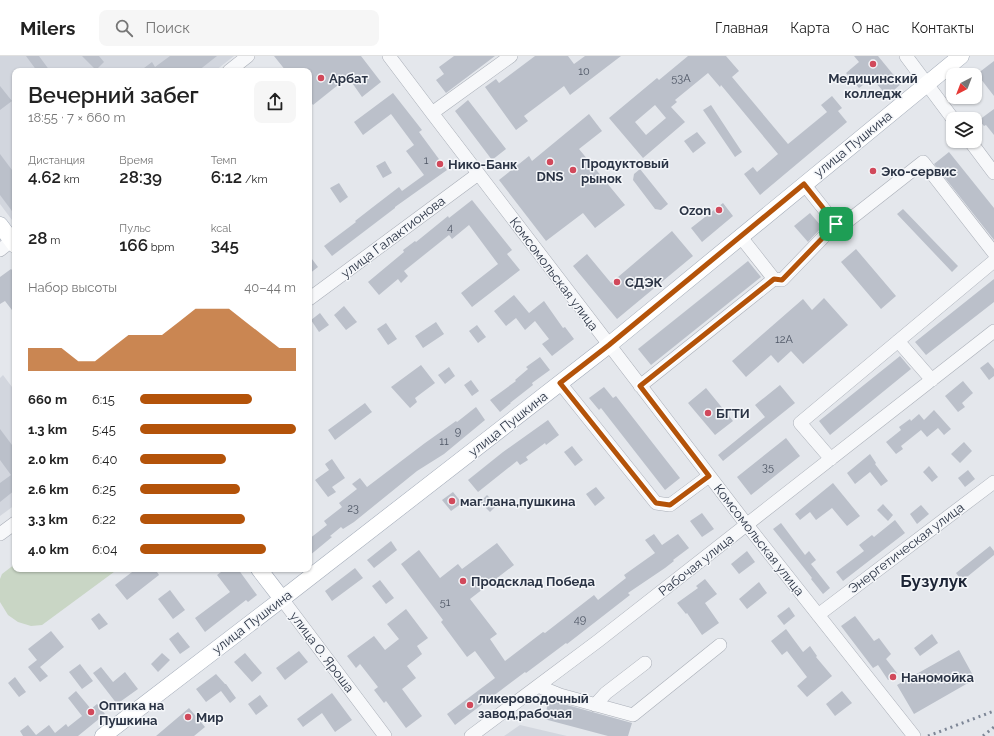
<!DOCTYPE html>
<html lang="ru">
<head>
<meta charset="utf-8">
<style>
  body { margin:0; font-family:Raleway,sans-serif; background:#f6f6f6; color:#222; height:100vh; display:flex; flex-direction:column; font-size:15px; white-space:nowrap }
  * { box-sizing:border-box; margin:0 }
  p { font-size:13px; color:#767676 }
  .icon { flex:none; width:22px; height:22px; fill:none; stroke:currentColor; stroke-width:2; stroke-linecap:round; stroke-linejoin:round }
  .map { position:relative; flex:1; overflow:hidden }
  .side { position:absolute; left:12px; top:12px; width:300px; height:504px; display:flex; flex-direction:column; background:#fff; border-radius:8px; box-shadow:0 1px 3px #0004 }
  .side>* { flex:none }
  .needle { width:26px; rotate:222deg }
  .tools { position:absolute; left:946px; top:12px; display:grid; gap:8px }
  .tools a { display:grid; place-items:center; width:36px; height:36px; border-radius:8px; background:#fff; box-shadow:0 1px 3px #0004; font-size:20px }
  .pin { position:absolute; display:grid; place-items:center; width:34px; height:34px; color:#fff; margin:-17px; border-radius:8px; box-shadow:0 2px 6px #0006 }
  .round { display:grid; place-items:center; flex:none; width:42px; height:42px; border-radius:8px; background:#f6f6f6 }
  .overview { display:flex; align-items:center; justify-content:space-between; height:68px; padding:0 16px }
  h1 { font-size:22px; font-weight:600; line-height:30px }
  .figures { display:grid; grid-template-columns:repeat(3,1fr); gap:6px; height:68px; padding:4px 16px }
  .figures div { display:grid; align-content:center }
  .figures b { font-size:17px; font-weight:600 }
  .figures small { font-size:11px; font-weight:400 }
  .figures p { font-size:11px }
  .chart { height:112px; padding:8px 16px }
  .chart p { display:flex; justify-content:space-between }
  .chart svg { width:100%; height:72px; margin-top:4px; fill:#b45309; opacity:.7 }
  ul { padding:0 16px; list-style:none; font-size:13px }
  li { display:grid; grid-template-columns:64px 48px 1fr; align-items:center; height:30px }
  li i { height:10px; border-radius:5px; background:#b45309 }
  header { display:flex; align-items:center; gap:24px; box-sizing:border-box; height:56px; padding:0 20px; background:#fff; border-bottom:1px solid #e0e0e0 }
  header strong { font-size:19px }
  nav { display:flex; gap:22px; margin-inline-start:auto; font-size:14px }
  .search { width:280px; height:36px; background:#f6f6f6; display:flex; align-items:center; gap:10px; box-sizing:border-box; padding:0 14px; border-radius:8px; color:#767676; font-size:15px }
  .map>svg:first-child { display:block }
  .built { fill:#d2d6de }
  .green { fill:#c9d6c5 }
  .building { fill:#bbc0ca; fill-rule:evenodd }
  .lines { fill:none; stroke-linecap:round; stroke-linejoin:round }
  .minor-casing { stroke:#a9aeb7; stroke-width:14 }
  .major-casing { stroke:#a3abb8; stroke-width:17 }
  .minor { stroke:#f7f8fa; stroke-width:13 }
  .major { stroke:#fff; stroke-width:16 }
  .rail { stroke:#7d8696; stroke-width:3; stroke-dasharray:2 4; stroke-linecap:butt }
  .route-casing { stroke:#fff; stroke-width:8 }
  .route { stroke:#b45309; stroke-width:5 }
  .poi-dot { fill:#d1495b; stroke:#f4f6f9; stroke-width:1.5 }
  .labels { text-anchor:middle; dominant-baseline:central; stroke-width:3; stroke-linejoin:round; paint-order:stroke }
  .number-label { font-size:11px; fill:#4f5766 }
  .poi-label { font-size:13px; font-weight:bold; fill:#2b3445; stroke:#f4f6f9; text-anchor:start }
  .street-label { font-size:13px; fill:#2b3445; stroke:#f4f6f9 }
  .district-label { font-size:17px; font-weight:bold; fill:#1d2536; stroke:#f4f6f9 }
</style>
</head>
<body>
<header>
<strong>Milers</strong>
<div class="search"><svg class="icon" aria-label="search" viewBox="0 0 24 24"><circle cx="10" cy="10" r="6"/><path d="M15 15l6 6"/></svg>Поиск</div>
<nav><a>Главная</a><a>Карта</a><a>О нас</a><a>Контакты</a></nav>
</header>
<div class="map">
<svg width="994" height="680" viewBox="0 0 994 680">
  <rect width="100%" height="100%" fill="#e4e7ec"/>
  <path class="built" d="M0 0H234L215 15H15V168L0 148Z
    M3 319 15 335V449L0 460V322Z
    M520 669 567 680H504Z"/>
  <path class="green" d="M15 508V513H118L42 569 31 570 18 566 8 559 0 546V523L2 518Z"/>
  <path class="building" d="M26 0H39L50 15H37Z
    M82 0H99L104 6 96 14Z
    M170 0H217L198 15H140L152 6 155 11Z
    M274 0H361L381 26 362 41 348 21 313 49 309 43V15H286Z
    M454 0H495L446 37 436 24 444 18 439 11Z
    M535 0H568L574 8 585 0H621L570 39 564 30 524 60 528 65 516 74 485 31 496 23 499 27Z
    M688 0H726L739 15 732 21 788 88 827 56 821 49 832 40 842 52 838 55 847 66 760 139 744 118 753 111 757 116 778 98 721 29 720 31 708 17 675 44 677 46 671 51 685 66 643 102 609 62 657 22 659 24ZM655 49 666 62 646 79 635 66Z
    M854 0H878L901 28 887 40 872 22 859 32 846 17 859 6Z
    M994 5V40L977 18Z
    M0 30 12 45 0 54Z
    M393 37 422 74 419 76 447 114 395 151V152L332 200 324 190 356 166 355 165 373 151 399 131 402 135 424 119 406 95 414 89 391 58 363 79 354 66Z
    M468 44 506 93 492 104 455 55Z
    M711 49 742 96 735 101 703 54Z
    M994 53V79L986 69 984 70 979 64Z
    M589 58 602 75 579 93 625 149 595 172 583 157 546 185 499 124 529 100 532 105Z
    M697 76 706 87 693 97 684 85Z
    M949 96 994 152V184L934 108Z
    M0 98 15 118V159L0 139Z
    M385 105 392 117 383 122 376 110Z
    M640 113 668 148 661 154 655 153 633 124 634 118Z
    M339 127 348 141 340 147 330 132Z
    M472 144 512 194 507 198 520 214 472 251 461 237 498 208 469 169 452 183 449 179 404 215 408 220 401 227 398 223 379 239 368 226 404 196 403 194 415 185 416 186 448 160 449 162Z
    M723 147 733 160 702 186 691 172Z
    M903 153 958 210 952 216 897 158Z
    M810 157 822 171 808 186 794 170Z
    M672 175 693 200 617 263 573 210 587 198 611 227Z
    M856 193 896 240 881 253 841 206Z
    M309 199 318 211 309 218Z
    M748 205 761 221 651 309 638 293Z
    M11 213 15 217V258L5 245 0 248V221Z
    M994 223V246L926 299 915 286Z
    M514 239 529 257 544 245 563 272 565 271 574 283 552 300 542 288 549 283 535 265 525 274 516 262 506 270 494 255Z
    M824 242 848 269 803 308 791 295 778 307 771 299 746 321 732 305 803 243 812 254Z
    M344 250 357 266 346 274 334 259Z
    M320 257 329 269 319 276 311 264Z
    M436 266 444 278 423 292 415 280Z
    M386 267 397 283 388 289 377 273Z
    M477 269 486 281 478 287 469 275Z
    M900 300 911 313 830 379 819 365Z
    M540 301 550 314 532 327 533 329 510 347H511L500 356 490 344 516 325 515 324 528 313 526 311Z
    M988 306 994 313V320L989 324 980 312Z
    M421 309 435 327 415 342 417 346 410 352 391 331Z
    M449 311 455 320 445 328 438 319Z
    M471 324 479 335 472 340 464 329Z
    M963 325 973 337 962 347 965 351 958 356 945 340Z
    M780 329 795 347 723 405 718 399 765 361 755 349Z
    M604 331 613 342 616 340 680 422 665 434 601 352 599 354 589 342Z
    M706 332 733 365 715 379 688 347Z
    M365 347 372 356 335 384 328 374Z
    M476 351 485 364 444 398 417 415 354 466 343 473 341 471 330 480 332 481 309 500V483L327 469 324 465 342 451 339 447 357 433 352 428 360 422 367 431 425 387 456 365 457 366Z
    M934 354 951 373 944 379 938 372 927 381 921 374 901 390 903 393 896 398 886 386 901 374 899 371 910 363 911 365 919 358 924 364Z
    M548 364 559 379 546 389 545 387 526 401 528 404 520 409 517 405 478 436 468 424 503 396Z
    M0 373 15 393V434L0 446V427L11 419 0 404Z
    M786 382 800 400 751 439 737 421Z
    M964 386 972 395 960 407 951 398Z
    M572 390 583 404 575 410 564 396Z
    M870 398 876 407 875 408 888 425 881 430 870 416 855 428 847 417Z
    M332 403 345 422 332 431 336 436 328 441 315 424 329 414 325 408Z
    M929 410 938 421 932 426 923 416Z
    M968 414 975 423 965 431 958 422Z
    M833 427 860 460 847 470 832 452 816 464 810 456 800 464 795 458Z
    M596 431 605 442 595 450 586 438Z
    M453 436 462 447 451 455 442 444Z
    M487 439 497 449 490 456 480 446Z
    M883 448 893 459 888 465 877 454Z
    M921 449 929 458 917 468 910 458Z
    M702 457 714 473 702 481 690 465Z
    M895 464 905 477 843 525 836 516 864 495 859 489 872 479 874 481Z
    M781 467 805 499 809 495 816 504 811 508 830 532 823 538 811 523 812 522 773 473Z
    M654 478 662 489 678 478 689 492 673 504 674 505 665 512 628 537 630 539 567 588 566 587 526 617 525 616 455 669 447 658 495 622 475 595 467 601 441 566 443 564 401 508 419 494 440 522 458 508 462 513 497 487 514 509 470 543 497 578 490 583 505 605 543 576 545 577 594 539 598 544 626 522 624 519 655 497 645 484Z
    M391 485 397 494 374 512 367 504Z
    M990 490 994 495V499L962 525 956 517Z
    M747 495 755 506 739 518 731 508Z
    M355 512 363 522 332 545 325 535Z
    M136 513H155L159 519 127 544 115 529Z
    M225 513H238L257 539 248 546 246 544 205 576 195 562 230 536 217 519Z
    M705 523 717 538 705 547 719 567 702 579 687 557 686 558 677 547 698 532 696 530Z
    M380 524 394 542 386 548 372 530Z
    M759 526 767 537 747 553 739 543Z
    M170 534 185 554 173 563 158 543Z
    M789 551 795 560 784 569 777 560Z
    M406 553 428 582 417 590 422 598 407 610 416 622 402 633 422 660 406 672 386 645 384 647 374 634 378 631 360 608 356 612 347 600 374 580 385 594 399 583 387 568Z
    M99 557 108 568 99 574 91 563Z
    M855 560 874 585 879 582 891 598 886 603 897 617 888 624 878 609 873 612 841 570Z
    M786 573 803 596 810 590 817 600 816 601 832 620 807 641 797 630 807 621 787 595 782 599 771 585Z
    M51 575 64 591 40 611 48 620 40 626 28 611 37 604 28 593Z
    M178 576 190 591 180 598 169 583Z
    M932 578 938 587 920 600 914 592Z
    M959 594 975 623 914 658 897 629Z
    M299 595 308 606 285 624 276 612Z
    M162 597 170 604 158 616 151 608Z
    M245 597 262 617 252 626 234 606Z
    M80 608 93 625 82 633 69 616Z
    M101 611 113 626 125 616 138 633 117 648 93 617Z
    M216 618 225 628H226L236 642 230 647 221 635 206 646 196 633Z
    M15 621 26 636 19 641 8 627Z
    M76 635 91 653 97 648 105 658 78 680H23L20 675 28 669 36 679 49 669 55 677 66 668 68 671 82 660 68 642Z
    M842 635 852 647 835 660 826 648Z
    M332 637 352 664 335 676 322 657 303 671 297 663Z
    M260 639 268 650 256 659 248 648Z
    M549 644 632 667 628 680H608L544 663Z
    M189 652 205 671 194 680H156Z"/>
  <g class="lines">
    <g class="minor-casing">
      <path id="minor" d="M389 0 432 57 747 469 914 680
        M906 0 953 63
        M229 15 248 0
        M432 57 511 0
        M970 85 994 117
        M804 128 839 172 923 106 994 197
        M0 194 15 182
        M774 223 782 224 836 168
        M309 243 478 118
        M898 285 932 324
        M560 327 656 447 670 449 709 420
        M640 330 774 223 740 180
        M831 403 800 367 994 205
        M0 478 15 467
        M282 543 385 680
        M818 559 994 426
        M538 630 560 639 633 659 720 589
        M595 649 606 637 645 607
        M471 680 598 585 994 275"/>
    </g>
    <g class="major-casing">
      <path id="major" d="M0 169 15 189
        M259 513 282 543
        M103 680 282 543 609 289 961 0"/>
    </g>
    <use href="#minor" class="minor"/>
    <use href="#major" class="major"/>
    <path class="rail" d="M928 680 994 655
      M983 680 994 671"/>
  </g>
  <g class="lines">
    <g class="route-casing">
      <path id="route" d="M804 128 836 168 782 224 774 223 640 330 709 420 670 449 656 447 560 327 609 289Z"/>
    </g>
    <use href="#route" class="route"/>
  </g>
  <g class="poi-dot">
    <circle cx="873" cy="8" r="4"/>
    <circle cx="321" cy="22" r="4"/>
    <circle cx="550" cy="106" r="4"/>
    <circle cx="440" cy="108" r="4"/>
    <circle cx="573" cy="114" r="4"/>
    <circle cx="873" cy="115" r="4"/>
    <circle cx="719" cy="154" r="4"/>
    <circle cx="617" cy="226" r="4"/>
    <circle cx="708" cy="357" r="4"/>
    <circle cx="452" cy="445" r="4"/>
    <circle cx="463" cy="525" r="4"/>
    <circle cx="893" cy="621" r="4"/>
    <circle cx="470" cy="649" r="4"/>
    <circle cx="91" cy="656" r="4"/>
    <circle cx="188" cy="661" r="4"/>
  </g>
  <g class="labels">
    <g class="number-label">
      <text x="584" y="15">10</text>
      <text x="681" y="22">53А</text>
      <text x="426" y="104">1</text>
      <text x="450" y="171">4</text>
      <text x="784" y="283">12А</text>
      <text x="458" y="375">9</text>
      <text x="444" y="385">11</text>
      <text x="768" y="411">35</text>
      <text x="353" y="452">23</text>
      <text x="445" y="546">51</text>
      <text x="580" y="563">49</text>
    </g>
    <g class="poi-label">
      <text x="329" y="22">Арбат</text>
      <text x="873" y="22" text-anchor="middle">Медицинский<tspan x="873" dy="15">колледж</tspan></text>
      <text x="581" y="107">Продуктовый<tspan x="581" dy="15">рынок</tspan></text>
      <text x="448" y="108">Нико-Банк</text>
      <text x="881" y="115">Эко-сервис</text>
      <text x="550" y="120" text-anchor="middle">DNS</text>
      <text x="711" y="154" text-anchor="end">Ozon</text>
      <text x="625" y="226">СДЭК</text>
      <text x="716" y="357">БГТИ</text>
      <text x="460" y="445">маг.лана,пушкина</text>
      <text x="471" y="525">Продсклад Победа</text>
      <text x="901" y="621">Наномойка</text>
      <text x="478" y="642">ликероводочный<tspan x="478" dy="15">завод,рабочая</tspan></text>
      <text x="99" y="649">Оптика на<tspan x="99" dy="15">Пушкина</tspan></text>
      <text x="196" y="661">Мир</text>
    </g>
    <g class="street-label">
      <text transform="translate(853 88) rotate(-39)">улица Пушкина</text>
      <text transform="translate(393 181) rotate(-37)">улица Галактионова</text>
      <text transform="translate(554 218) rotate(53)">Комсомольская улица</text>
      <text transform="translate(508 368) rotate(-38)">улица Пушкина</text>
      <text transform="translate(759 484) rotate(52)">Комсомольская улица</text>
      <text transform="translate(906 492) rotate(-37)">Энергетическая улица</text>
      <text transform="translate(696 509) rotate(-38)">Рабочая улица</text>
      <text transform="translate(252 566) rotate(-37)">улица Пушкина</text>
      <text transform="translate(322 596) rotate(53)">улица О. Яроша</text>
    </g>
    <g class="district-label">
      <text x="934" y="525">Бузулук</text>
    </g>
  </g>
</svg>
<div class="tools">
<a><svg class="needle" viewBox="-14 -14 28 28"><path d="M0-13l5 13h-10z" fill="#e53935"/><path d="M0 13l5-13h-10z" fill="#767676"/></svg></a>
<a><svg class="icon" aria-label="layers" viewBox="0 0 24 24"><path d="M12 4l9 5-9 5-9-5zM3 14l9 5 9-5"/></svg></a>
</div>
<div class="pin" style="left:836px;top:168px;background:#1e9e55"><svg class="icon" aria-label="arrive" viewBox="0 0 24 24"><path d="M6 21V4h12l-3 4 3 4H6"/></svg></div>
<section class="side">
<div class="overview"><div><h1>Вечерний забег</h1><p>18:55 · 7 × 660 m</p></div><a class="round"><svg class="icon" aria-label="share" viewBox="0 0 24 24"><path d="M12 15V3M7 8l5-5 5 5M5 13v7h14v-7"/></svg></a></div>
<div class="figures">
<div><p>Дистанция</p><b>4.62<small> km</small></b></div>
<div><p>Время</p><b>28:39</b></div>
<div><p>Темп</p><b>6:12<small> /km</small></b></div>
</div>
<div class="figures">
<div><b>28<small> m</small></b></div>
<div><p>Пульс</p><b>166<small> bpm</small></b></div>
<div><p>kcal</p><b>345</b></div>
</div>
<div class="chart"><p><span>Набор высоты</span>40–44 m</p>
<svg viewBox="0 0 160 44" preserveAspectRatio="none"><path d="M0 44V30L10 30L20 30L30 38L40 38L50 30L60 22L70 22L80 22L90 14L100 6L110 6L120 6L130 14L140 22L150 30L160 30V44z"/></svg>
</div>
<ul>
<li><b>660 m</b>6:15<i style="width:72%"></i></li>
<li><b>1.3 km</b>5:45<i style="width:100%"></i></li>
<li><b>2.0 km</b>6:40<i style="width:55%"></i></li>
<li><b>2.6 km</b>6:25<i style="width:64%"></i></li>
<li><b>3.3 km</b>6:22<i style="width:67%"></i></li>
<li><b>4.0 km</b>6:04<i style="width:81%"></i></li>
</ul>
</section>
</div>
</body>
</html>
